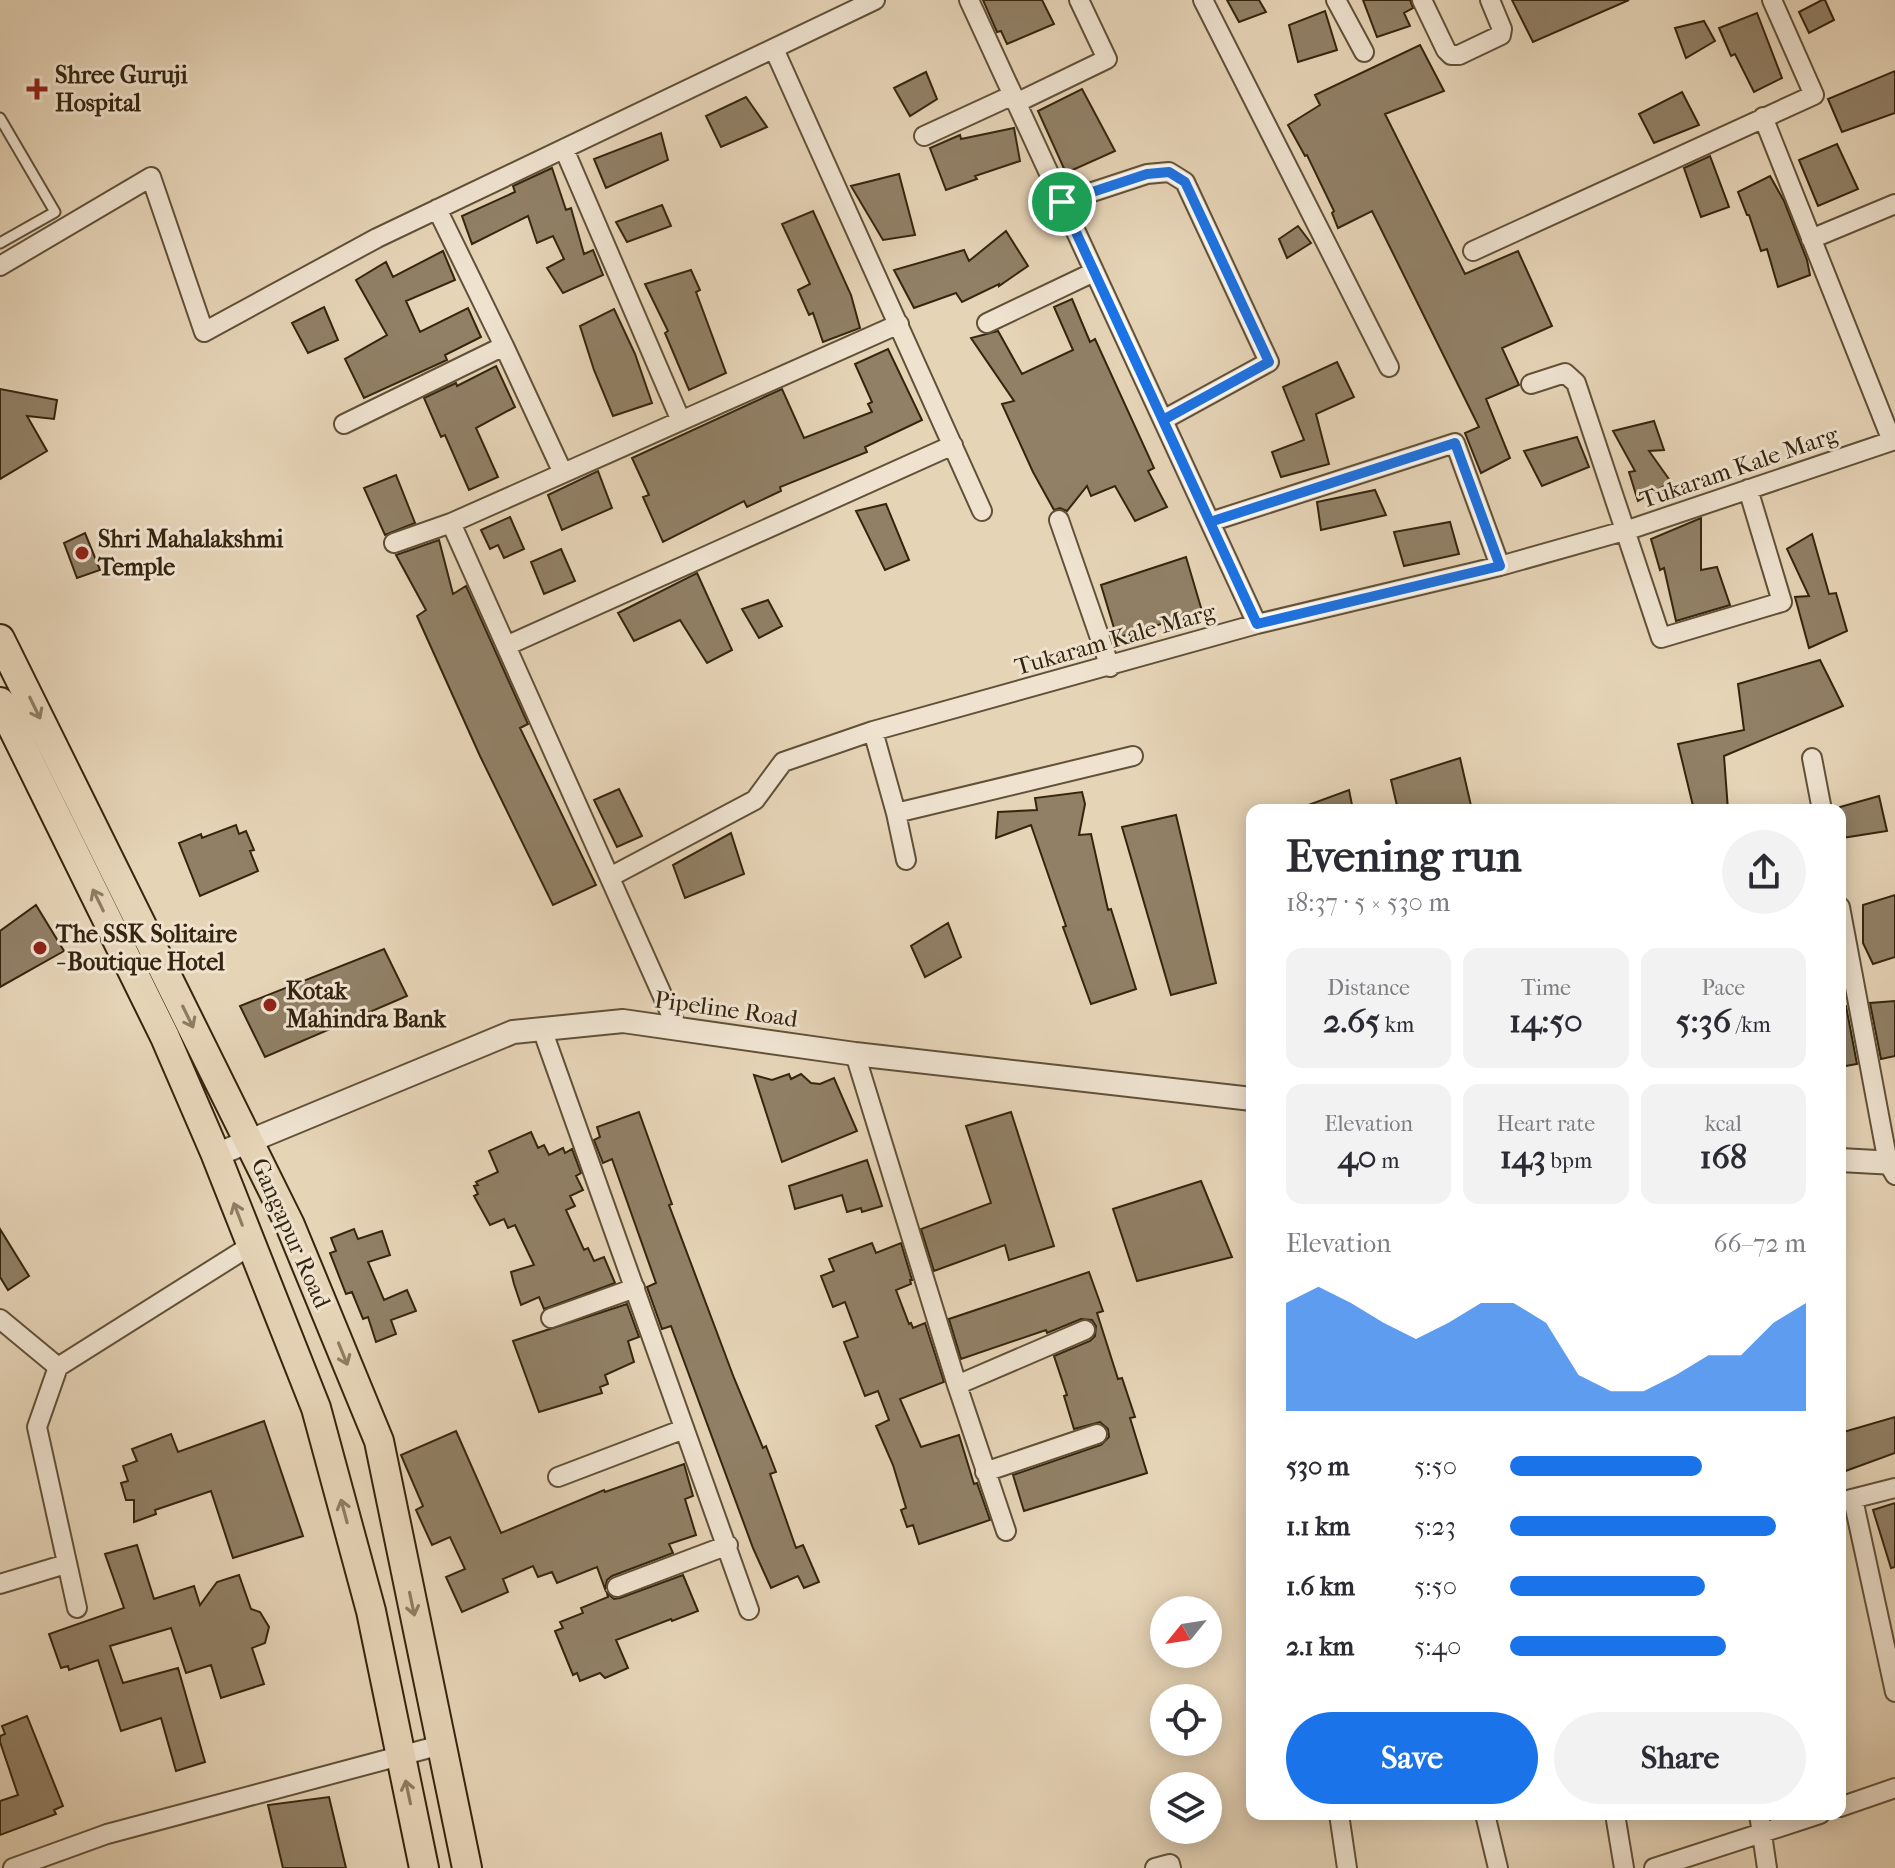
<!DOCTYPE html>
<html lang="en">
<head>
<meta charset="utf-8">
<style>
  body { margin:0; font-family:"IM FELL French Canon",serif; background:#f2f2f3; color:#2b2b33; height:100vh; display:flex; flex-direction:column; font-size:30px; white-space:nowrap }
  * { box-sizing:border-box; margin:0 }
  p { font-size:26px; color:#7c7c81 }
  .icon { flex:none; width:44px; height:44px; fill:none; stroke:currentColor; stroke-width:2; stroke-linecap:round; stroke-linejoin:round }
  .map { position:relative; flex:1; overflow:hidden }
  .drawer { position:absolute; left:1246px; top:804px; width:600px; height:1016px; display:flex; flex-direction:column; background:#fff; border-radius:16px; box-shadow:0 4px 20px #0003 }
  .drawer>* { flex:none }
  .needle { width:52px; rotate:240deg }
  .buttons { position:absolute; left:1150px; top:1596px; display:grid; gap:16px }
  .buttons a { display:grid; place-items:center; width:72px; height:72px; border-radius:50%; background:#fff; box-shadow:0 4px 20px #0003; font-size:40px }
  .pin { position:absolute; display:grid; place-items:center; width:68px; height:68px; color:#fff; margin:-34px; border:4px solid #fff; border-radius:50%; box-shadow:0 2px 8px #0007 }
  .round { display:grid; place-items:center; flex:none; width:84px; height:84px; border-radius:42px; background:#f2f2f3 }
  .summary { display:flex; align-items:center; justify-content:space-between; height:136px; padding:0 40px }
  h1 { font-size:44px; font-weight:800; line-height:60px }
  .figures { display:grid; grid-template-columns:repeat(3,1fr); gap:12px; height:136px; padding:8px 40px }
  .figures div { display:grid; align-content:center; border-radius:16px; background:#f2f2f3; text-align:center }
  .figures b { font-size:34px; font-weight:800 }
  .figures small { font-size:22px; font-weight:400 }
  .figures p { font-size:22px }
  .chart { height:224px; padding:16px 40px }
  .chart p { display:flex; justify-content:space-between }
  .chart svg { width:100%; height:144px; margin-top:8px; fill:#1a73e8; opacity:.7 }
  .button { display:flex; gap:16px; margin-top:auto; padding:16px 40px }
  .button a { flex:1; height:92px; border-radius:48px; background:#1a73e8; color:#fff; font-size:32px; font-weight:800; line-height:92px; text-align:center }
  .button a+a { background:#f2f2f3; color:#2b2b33 }
  ul { padding:0 40px; list-style:none; font-size:26px }
  li { display:grid; grid-template-columns:128px 96px 1fr; align-items:center; height:60px }
  li i { height:20px; border-radius:10px; background:#1a73e8 }
  .map>svg:first-child { display:block }
  .building { fill:#918066; stroke:#35250e; stroke-width:2 }
  .lines { fill:none; stroke-linecap:round; stroke-linejoin:round }
  .service-casing { stroke:#615138; stroke-width:13 }
  .minor-casing { stroke:#615138; stroke-width:22 }
  .tertiary-casing { stroke:#615138; stroke-width:26 }
  .primary-casing { stroke:#35250e; stroke-width:32 }
  .service { stroke:#efe3d0; stroke-width:9 }
  .minor { stroke:#efe3d0; stroke-width:18 }
  .tertiary { stroke:#efe3d0; stroke-width:22 }
  .primary { stroke:#e6d4b7; stroke-width:28 }
  .oneway { stroke:#8e7c62 }
  .route-casing { stroke:#fff; stroke-width:16 }
  .route { stroke:#1a73e8; stroke-width:10 }
  .poi-dot { fill:#8f2418; stroke:#efe3d0; stroke-width:3 }
  .labels { text-anchor:middle; dominant-baseline:central; stroke-width:6; stroke-linejoin:round; paint-order:stroke }
  .poi-label { font-size:24px; font-weight:bold; fill:#35250e; stroke:#efe3d0; text-anchor:start }
  .street-label { font-size:24px; fill:#35250e; stroke:#efe3d0 }
</style>
</head>
<body>
<div class="map">
<svg width="1895" height="1868" viewBox="0 0 1895 1868">
  <rect width="100%" height="100%" fill="#e6d4b7"/>
  <filter id="stains"><feTurbulence type="fractalNoise" baseFrequency=".0025" numOctaves="4"/><feColorMatrix values="0 0 0 0 .2 0 0 0 0 .09 0 0 0 0 .02 0 0 0 .5 -.17"/></filter>
  <radialGradient id="worn" r=".72"><stop offset=".6" stop-color="#630" stop-opacity="0"/><stop offset="1" stop-color="#630" stop-opacity=".3"/></radialGradient>
  <path class="building" d="M983 0H1042L1054 24 1007 44 1001 31 997 32Z
    M1227 0H1259L1266 12 1239 22Z
    M1363 0H1410L1413 8 1404 13 1410 26 1377 37Z
    M1512 0H1629L1533 42Z
    M1822 0H1825L1834 20 1809 33 1799 12Z
    M1325 11 1337 50 1298 62 1289 25Z
    M1757 13 1782 78 1754 92 1735 54 1731 56 1719 28Z
    M1704 21 1715 41 1686 58 1675 28Z
    M1420 45 1444 91 1385 114 1465 274 1518 251 1552 326 1502 348 1519 385 1486 399 1510 458 1481 473 1465 433 1479 427 1372 211 1338 228 1332 213 1334 211 1307 155 1305 156 1288 125 1320 105 1315 95Z
    M1895 71V113L1842 132 1828 99Z
    M926 72 937 99 910 116 894 88Z
    M1082 89 1115 151 1066 173 1038 111Z
    M1682 92 1699 125 1654 143 1639 114Z
    M746 97 767 127 721 147 706 116Z
    M1014 128 1020 161 975 176 977 179 946 190 930 148 960 135 961 139Z
    M661 133 668 160 606 188 594 159Z
    M1837 144 1858 189 1818 206 1799 160Z
    M1710 156 1729 207 1701 217 1684 168Z
    M552 168 566 210 571 208 584 254 593 250 603 275 563 293 547 268 564 259 553 236 537 243 528 216 472 244 462 216 515 192 513 186Z
    M899 174 915 235 883 240 851 186Z
    M1770 176 1784 201 1807 260 1810 275 1778 287 1767 249 1761 251 1749 215H1747L1738 192Z
    M662 205 671 226 627 242 616 222Z
    M813 211 851 295 860 328 823 342 813 313 809 315 798 290 810 284 782 224Z
    M1298 226 1311 243 1287 258 1279 239Z
    M1006 231 1028 266 999 286V284L962 302 956 293 914 308 894 270 964 250 969 261Z
    M443 251 455 280 406 301 420 332 468 308 481 337 445 355 447 360 364 398 345 359 387 335 356 280 386 262 393 277Z
    M691 270 700 290 696 292 726 373 689 390 665 333 668 331 645 284Z
    M1072 299 1090 342 1095 339 1154 468 1148 471 1167 507 1135 521 1115 486 1091 496 1087 486 1067 511 1060 508 1054 510 1033 472 1002 404 1014 401 971 338 998 331 1022 374 1073 350 1054 307Z
    M324 307 338 340 308 353 292 323Z
    M614 309 635 354 652 403 613 416 594 370 580 326Z
    M888 349 922 420 865 447 867 452 780 487 781 491 747 507 744 501 663 542 643 497 649 495 632 458 782 389 804 438 872 412 868 404 872 402 855 364Z
    M1337 362 1354 397 1316 414 1329 464 1281 477 1272 452 1304 440 1283 387Z
    M496 366 515 407 476 428 498 477 469 490 445 435 441 437 424 398 456 383 457 386Z
    M0 389 57 400 54 419 27 416 47 451 0 479Z
    M1654 421 1664 450 1649 451 1671 482 1638 501 1629 472 1635 471 1613 431Z
    M1577 437 1589 467 1542 486 1524 451Z
    M598 471 612 508 562 530 548 495Z
    M396 475 415 523 385 535 364 488Z
    M1375 490 1386 515 1321 530 1317 502Z
    M886 504 909 560 885 570 856 511Z
    M510 517 524 549 504 558 498 545 490 549 481 530Z
    M1701 518V570L1717 567 1730 605 1676 621 1664 568 1660 570 1651 539Z
    M1450 522 1459 554 1404 566 1394 532Z
    M85 533 100 570 77 578 64 543Z
    M1812 534 1829 594 1836 593 1847 631 1809 648 1795 597 1809 596 1787 549Z
    M439 540 453 594 466 586 528 724 520 728 596 885 553 905 480 756 417 616 426 610 396 555Z
    M561 549 575 581 544 594 531 562Z
    M1186 557 1202 611 1117 638 1101 585Z
    M697 573 732 650 707 663 680 620 634 641 618 613Z
    M768 600 782 626 759 638 742 609Z
    M1820 660 1843 706 1724 756 1728 810H1694L1678 744 1744 730 1738 684Z
    M1460 758 1472 810H1398L1391 780Z
    M619 789 642 836 617 847 594 800Z
    M1349 790 1353 810H1301L1300 808Z
    M1082 792 1085 804 1079 835 1091 834 1108 910 1111 909 1136 989 1091 1004 1063 927 1066 926 1031 825 996 838 998 812 1037 810 1035 798Z
    M1879 796 1887 831 1842 838 1840 807Z
    M1176 815 1216 983 1171 995 1122 827Z
    M236 825 239 834 246 831 254 850 250 851 258 871 200 896 179 843 201 834 202 838Z
    M731 833 744 874 685 898 673 865Z
    M1895 895V957L1873 964 1863 943V905Z
    M36 905 64 951 0 987V931Z
    M948 923 961 957 925 977 911 946Z
    M384 949 407 996 265 1057 240 1006Z
    M1895 1001V1056L1881 1059 1870 1003Z
    M1840 1006H1846L1857 1064 1840 1067Z
    M789 1074 791 1079 801 1074 811 1083 820 1084 834 1078 857 1131 782 1162 754 1075 772 1080Z
    M639 1112 672 1204 669 1205 734 1378 763 1448 766 1446 776 1472 770 1474 796 1548 803 1545 819 1582 804 1588 798 1576 771 1588 753 1548 671 1326 662 1329 647 1287 656 1283 612 1159 603 1163 594 1140 600 1137 597 1127Z
    M1011 1112 1054 1246 1009 1260 1005 1245 934 1271 921 1229 991 1203 966 1126Z
    M531 1132 538 1148 544 1145 549 1155 563 1148 565 1153 572 1149 581 1173 576 1176 583 1190 570 1196 575 1206 566 1210 584 1250 588 1248 594 1261 604 1257 615 1283 544 1309 539 1297 521 1305 514 1284 511 1272 534 1265 515 1225 508 1228 504 1219 490 1225 474 1196 478 1194 474 1186 478 1185 476 1182 498 1172 489 1151Z
    M867 1160 882 1206 862 1212 861 1208 847 1212 842 1195 795 1209 789 1186Z
    M1201 1181 1232 1257 1137 1281 1113 1209Z
    M0 1229 29 1276 8 1290 0 1277Z
    M354 1229 358 1239 382 1231 390 1255 368 1262 384 1300 407 1290 416 1311 391 1320 396 1334 376 1342 368 1317 363 1319 352 1292 346 1294 330 1253 336 1251 331 1238Z
    M872 1243 876 1253 901 1243 912 1280H910L911 1284 896 1290 909 1324 911 1323 913 1328 925 1323 944 1382 900 1399 921 1447 959 1435 974 1484 977 1483 990 1520 919 1544 913 1525 907 1527 901 1510 906 1508 893 1465 876 1426 889 1420 878 1391 865 1396 844 1342 858 1337 845 1302 833 1307 821 1276 834 1271 829 1259Z
    M1089 1272 1103 1311 1097 1313 1118 1379 1122 1378 1135 1417 1130 1418 1147 1473 1024 1511 1013 1475 1101 1445 1109 1437 1108 1429 1100 1422 1074 1429 1064 1396 1067 1395 1054 1356 1090 1341 1095 1336 1096 1326 1092 1320 1081 1319 1047 1333 1046 1330 961 1359 949 1319Z
    M627 1304 639 1337 628 1341 634 1362 605 1375 608 1384 600 1387 602 1393 539 1412 513 1341Z
    M1895 1417V1453L1840 1473V1433Z
    M264 1421 303 1536 233 1558 211 1491 155 1510 156 1514 134 1522V1500H126L121 1483 128 1481 123 1466 137 1461 132 1449 171 1434 178 1452Z
    M456 1431 501 1533 604 1490 605 1492 684 1464 693 1496 685 1499 696 1535 669 1544 673 1553 612 1576 607 1580 605 1589 597 1567 557 1583 552 1572 538 1577 533 1566 503 1579 508 1592 462 1612 446 1577 465 1569 450 1537 432 1545 416 1510 423 1506 401 1455Z
    M1895 1503V1567L1891 1568 1873 1510Z
    M137 1545 154 1599 194 1586 200 1605 217 1582 239 1575 251 1609 260 1612 269 1627 265 1643 252 1648 264 1684 221 1698 211 1665 186 1673 171 1628 110 1646 123 1683 178 1668 205 1762 176 1771 161 1718 121 1731 98 1660 69 1670 68 1666 61 1668 49 1634 124 1608 105 1554Z
    M683 1575 698 1611 672 1621 671 1619 616 1640 628 1668 605 1678 600 1673 580 1681 577 1673 573 1675 555 1631 563 1628 560 1622 583 1613 581 1608 608 1597 607 1593 614 1599 620 1598Z
    M27 1716 63 1806 54 1810 56 1814 0 1835V1801L18 1795 0 1742V1736L5 1734 2 1726Z
    M329 1797 346 1868H283L268 1805Z"/>
  <g class="lines">
    <g class="service-casing">
      <path id="service" d="M0 118 55 212 0 243"/>
    </g>
    <g class="minor-casing">
      <path id="minor" d="M969 0 1257 624
        M1203 0 1389 367
        M1336 0 1364 52
        M1422 0 1446 50 1451 55H1459L1501 35 1502 29 1490 0
        M774 49 982 511
        M1016 103 1107 59 1079 0
        M1763 117 1892 441
        M924 136 1013 95
        M564 149 681 421
        M1062 202 1147 174 1169 172 1185 182 1269 362 1163 420
        M1811 239 1895 204
        M1473 251 1814 95 1772 0
        M0 266 151 177 204 332 377 238 875 0
        M987 323 1094 272
        M504 346 563 473
        M1531 384 1565 373 1576 383 1661 638 1782 602 1748 489
        M344 424 504 346 437 209
        M1059 520 1110 667
        M1210 522 1455 443 1500 566
        M451 523 677 1028
        M394 543 451 523 899 324
        M506 646 953 445
        M873 731 896 813 1133 756
        M1812 758 1822 810
        M896 813 906 860
        M610 877 755 800 783 762 873 731 1257 624 1500 566 1631 529 1895 440
        M1840 907 1888 1163 1895 1175
        M542 1029 749 1610
        M855 1054 957 1385 1006 1531
        M551 1318 635 1288
        M0 1319 58 1367 250 1246
        M58 1367 37 1427 77 1608
        M957 1385 1085 1330
        M985 1472 1097 1434
        M558 1477 684 1429
        M1853 1499 1895 1692
        M1840 1502 1895 1488
        M0 1584 66 1564
        M617 1587 728 1545
        M1840 1807 1895 1788
        M1339 1814 1347 1868
        M1485 1814 1498 1868
        M1615 1814 1624 1868
        M1759 1814 1767 1868
        M13 1868 107 1834 441 1745
        M1155 1868 1170 1864 1171 1868
        M1654 1868 1820 1814"/>
    </g>
    <g class="tertiary-casing">
      <path id="tertiary" d="M216 1155 513 1032 623 1021 855 1054 1252 1099
        M1840 1160 1895 1163"/>
    </g>
    <g class="primary-casing">
      <path id="primary" d="M0 639 290 1225 379 1441 467 1868
        M0 702 165 1037 216 1155 316 1408 371 1611 424 1868"/>
    </g>
    <use href="#service" class="service"/>
    <use href="#minor" class="minor"/>
    <use href="#tertiary" class="tertiary"/>
    <use href="#primary" class="primary"/>
  </g>
  <defs><path id="oneway-shaft" d="M-6 0H5M1.5-3L5.5 0L1.5 3" fill="none" stroke-width="1.6" stroke-linecap="round" stroke-linejoin="round" transform="scale(2)"/></defs>
  <g class="oneway">
    <use href="#oneway-shaft" transform="translate(35 708) rotate(64)"/>
    <use href="#oneway-shaft" transform="translate(98 900) rotate(-116)"/>
    <use href="#oneway-shaft" transform="translate(188 1017) rotate(64)"/>
    <use href="#oneway-shaft" transform="translate(238 1214) rotate(-111)"/>
    <use href="#oneway-shaft" transform="translate(343 1354) rotate(68)"/>
    <use href="#oneway-shaft" transform="translate(344 1511) rotate(-105)"/>
    <use href="#oneway-shaft" transform="translate(412 1604) rotate(78)"/>
    <use href="#oneway-shaft" transform="translate(408 1792) rotate(-102)"/>
  </g>
  <g class="lines">
    <g class="route-casing">
      <path id="route" d="M1062 202 1257 624 1500 566 1455 443 1210 522 1163 420 1269 362 1185 182 1169 172 1147 174 1062 202"/>
    </g>
    <use href="#route" class="route"/>
  </g>
  <g class="poi-dot">
    <path d="M33 77h8v8h8v8h-8v8h-8v-8h-8v-8h8z"/>
    <circle cx="82" cy="553" r="8"/>
    <circle cx="40" cy="948" r="8"/>
    <circle cx="270" cy="1005" r="8"/>
  </g>
  <g class="labels">
    <g class="poi-label">
      <text x="55" y="75">Shree Guruji<tspan x="55" dy="28">Hospital</tspan></text>
      <text x="98" y="539">Shri Mahalakshmi<tspan x="98" dy="28">Temple</tspan></text>
      <text x="56" y="934">The SSK Solitaire<tspan x="56" dy="28">- Boutique Hotel</tspan></text>
      <text x="286" y="991">Kotak<tspan x="286" dy="28">Mahindra Bank</tspan></text>
    </g>
    <g class="street-label">
      <text transform="translate(1739 467) rotate(-19)">Tukaram Kale Marg</text>
      <text transform="translate(1115 639) rotate(-16)">Tukaram Kale Marg</text>
      <text transform="translate(726 1009) rotate(8)">Pipeline Road</text>
      <text transform="translate(291 1233) rotate(66)">Gangapur Road</text>
    </g>
  </g>
  <rect width="100%" height="100%" filter="url(#stains)"/>
  <rect width="100%" height="100%" fill="url(#worn)"/>
</svg>
<div class="buttons">
<a><svg class="needle" viewBox="-14 -14 28 28"><path d="M0-13l5 13h-10z" fill="#e53935"/><path d="M0 13l5-13h-10z" fill="#7c7c81"/></svg></a>
<a><svg class="icon" aria-label="locate" viewBox="0 0 24 24"><circle cx="12" cy="12" r="6"/><path d="M12 2v4M12 18v4M2 12h4M18 12h4"/></svg></a>
<a><svg class="icon" aria-label="layers" viewBox="0 0 24 24"><path d="M12 4l9 5-9 5-9-5zM3 14l9 5 9-5"/></svg></a>
</div>
<div class="pin" style="left:1062px;top:202px;background:#1e9e55"><svg class="icon" aria-label="arrive" viewBox="0 0 24 24"><path d="M6 21V4h12l-3 4 3 4H6"/></svg></div>
<section class="drawer">
<div class="summary"><div><h1>Evening run</h1><p>18:37 · 5 × 530 m</p></div><a class="round"><svg class="icon" aria-label="share" viewBox="0 0 24 24"><path d="M12 15V3M7 8l5-5 5 5M5 13v7h14v-7"/></svg></a></div>
<div class="figures">
<div><p>Distance</p><b>2.65<small> km</small></b></div>
<div><p>Time</p><b>14:50</b></div>
<div><p>Pace</p><b>5:36<small> /km</small></b></div>
</div>
<div class="figures">
<div><p>Elevation</p><b>40<small> m</small></b></div>
<div><p>Heart rate</p><b>143<small> bpm</small></b></div>
<div><p>kcal</p><b>168</b></div>
</div>
<div class="chart"><p><span>Elevation</span>66–72 m</p>
<svg viewBox="0 0 160 44" preserveAspectRatio="none"><path d="M0 44V11L10 6L20 11L30 17L40 22L50 17L60 11L70 11L80 17L90 33L100 38L110 38L120 33L130 27L140 27L150 17L160 11V44z"/></svg>
</div>
<ul>
<li><b>530 m</b>5:50<i style="width:65%"></i></li>
<li><b>1.1 km</b>5:23<i style="width:90%"></i></li>
<li><b>1.6 km</b>5:50<i style="width:66%"></i></li>
<li><b>2.1 km</b>5:40<i style="width:73%"></i></li>
</ul>
<div class="button"><a>Save</a><a>Share</a></div>
</section>
</div>
</body>
</html>
